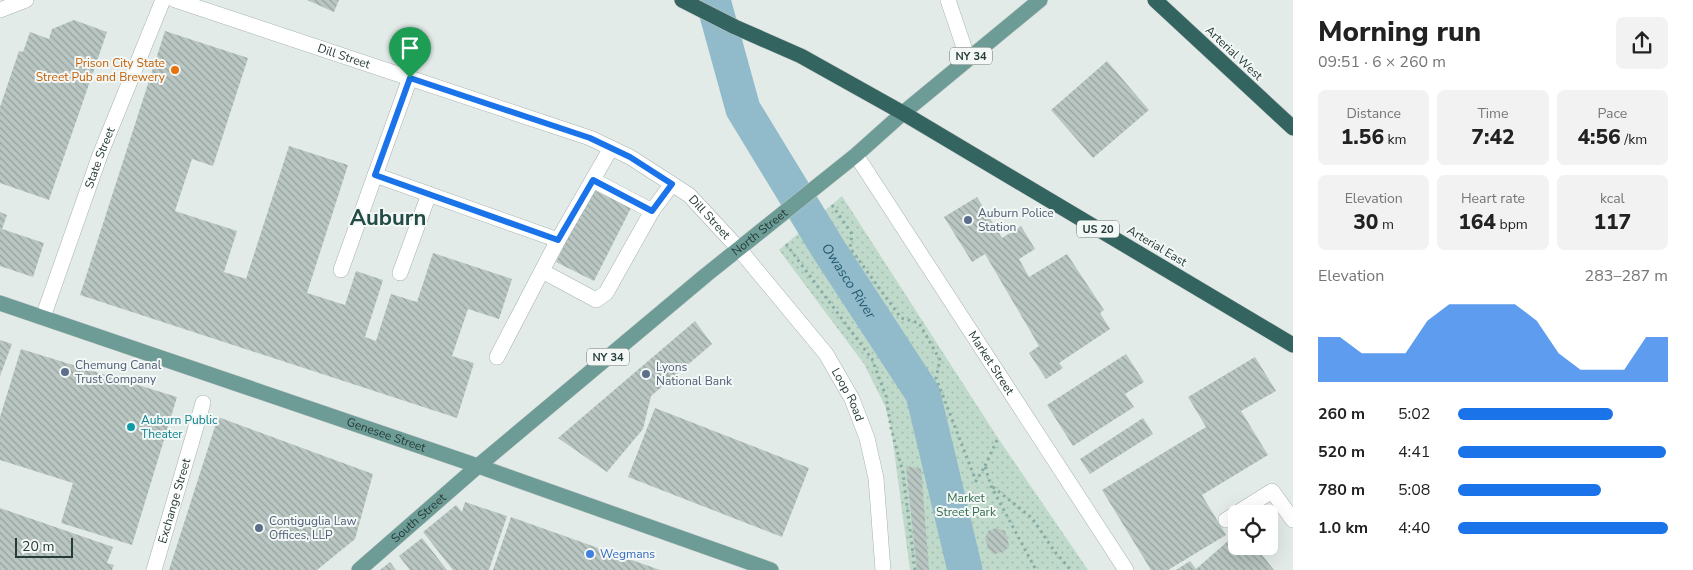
<!DOCTYPE html>
<html lang="en">
<head>
<meta charset="utf-8">
<style>
  body { margin:0; font-family:"Nunito Sans",sans-serif; background:#f2f2f2; color:#222; height:100vh; display:flex; flex-direction:column; font-size:19px; white-space:nowrap }
  * { box-sizing:border-box; margin:0 }
  p { font-size:16px; color:#767676 }
  .icon { flex:none; width:28px; height:28px; fill:none; stroke:currentColor; stroke-width:2; stroke-linecap:round; stroke-linejoin:round }
  .map { position:relative; flex:1; overflow:hidden }
  .details { display:flex; flex-direction:column; background:#fff; width:400px }
  .details>* { flex:none }
  .fabs { position:absolute; left:1228px; top:505px; display:grid; gap:10px }
  .fabs a { display:grid; place-items:center; width:50px; height:50px; border-radius:8px; background:#fff; box-shadow:0 5px 20px #0002; font-size:25px }
  .scale { position:absolute; left:15px; bottom:12px; width:58px; box-sizing:border-box; padding-left:5px; border:2px solid #253b38; border-top:0; font-size:14px; line-height:18px; white-space:nowrap; color:#253b38; -webkit-text-stroke:4px #f3f8f6; paint-order:stroke }
  .pin { position:absolute; display:grid; place-items:center; width:42px; height:42px; color:#fff; margin:-51px -21px; border-radius:50% 50% 50% 0; rotate:-45deg; box-shadow:0 0 5px #0007 }
  .pin .icon { rotate:45deg }
  .round { display:grid; place-items:center; flex:none; width:52px; height:52px; border-radius:8px; background:#f2f2f2 }
  .summary { display:flex; align-items:center; justify-content:space-between; height:85px; padding:0 25px }
  h1 { font-size:28px; font-weight:800; line-height:38px }
  .metrics { display:grid; grid-template-columns:repeat(3,1fr); gap:8px; height:85px; padding:5px 25px }
  .metrics div { display:grid; align-content:center; border-radius:8px; background:#f2f2f2; text-align:center }
  .metrics b { font-size:21px; font-weight:800 }
  .metrics small { font-size:14px; font-weight:400 }
  .metrics p { font-size:14px }
  .chart { height:140px; padding:10px 25px }
  .chart p { display:flex; justify-content:space-between }
  .chart svg { width:100%; height:90px; margin-top:5px; fill:#1a73e8; opacity:.7 }
  ul { padding:0 25px; list-style:none; font-size:16px }
  li { display:grid; grid-template-columns:80px 60px 1fr; align-items:center; height:38px }
  li i { height:12px; border-radius:6px; background:#1a73e8 }
  main { display:flex; flex:1; min-height:0 }
  .map>svg:first-child { display:block }
  .park { fill:url(#park-dots) }
  .lines { fill:none; stroke-linecap:round; stroke-linejoin:round }
  .river { stroke:#91baca; stroke-width:35 }
  .building { fill:url(#building-back-hatch) }
  .minor-casing { stroke:#a6b3b0; stroke-width:16 }
  .major-casing { stroke:#c2c8c7; stroke-width:16 }
  .highway-casing { stroke:#c2c8c7; stroke-width:16 }
  .path { stroke:#87aca5; stroke-width:3; stroke-dasharray:2.5 4; stroke-linecap:butt }
  .minor { stroke:#fff; stroke-width:15 }
  .major { stroke:#6d9c96; stroke-width:15 }
  .highway { stroke:#346460; stroke-width:15 }
  .route-casing { stroke:#fff; stroke-width:10 }
  .route { stroke:#1a73e8; stroke-width:6 }
  .food-dot { fill:#e8710a; stroke:#f3f8f6; stroke-width:2 }
  .service-dot { fill:#5c6f8a; stroke:#f3f8f6; stroke-width:2 }
  .culture-dot { fill:#0f9aa8; stroke:#f3f8f6; stroke-width:2 }
  .shop-dot { fill:#3f7fe0; stroke:#f3f8f6; stroke-width:2 }
  .labels { text-anchor:middle; dominant-baseline:central; stroke-width:4; stroke-linejoin:round; paint-order:stroke }
  .shield { fill:#f3f8f6; stroke:#637471; stroke-width:1 }
  .shield-label { font-size:11px; font-weight:bold; fill:#253b38 }
  .street-label { font-size:12px; fill:#253b38; stroke:#f3f8f6 }
  .food-label { font-size:12px; fill:#c56008; stroke:#f3f8f6; text-anchor:end }
  .service-label { font-size:12px; fill:#4e5e75; stroke:#f3f8f6; text-anchor:start }
  .culture-label { font-size:12px; fill:#0d838f; stroke:#f3f8f6; text-anchor:start }
  .park-label { font-size:12px; fill:#336d51; stroke:#f3f8f6 }
  .shop-label { font-size:12px; fill:#366cbe; stroke:#f3f8f6; text-anchor:start }
  .water-label { font-size:14px; font-style:italic; fill:#255a71; stroke:#f3f8f6 }
  .town-label { font-size:22px; font-weight:bold; fill:#234b46; stroke:#f3f8f6 }
</style>
</head>
<body>
<main>
<div class="map">
<svg width="1293" height="570" viewBox="0 0 1293 570">
  <defs>
    <pattern id="park-dots" width="8" height="8" patternUnits="userSpaceOnUse" patternTransform="scale(1.25)"><rect width="8" height="8" fill="#bfdaca"/><path d="M2 2h.1M6 6h.1" fill="none" stroke="#a4bcae" stroke-width="1.8" stroke-linecap="round"/></pattern>
    <pattern id="building-back-hatch" width="6" height="6" patternUnits="userSpaceOnUse" patternTransform="scale(1.25)"><rect width="6" height="6" fill="#b9c6c2"/><path d="M-1 5l2 2M0 0l6 6M5-1l2 2" fill="none" stroke="#96a29f"/></pattern>
  </defs>
  <rect width="100%" height="100%" fill="#e3ebe9"/>
  <path class="park" d="M842 196 998 438 1088 570H910L891 428 885 406 864 364 779 250Z"/>
  <g class="lines">
    <path class="river" id="s1" d="M713 0 743 109 829 250 923 394 965 570"/>
  </g>
  <path class="building" d="M307 0H339L334 12Z
    M74 20 107 32 49 200 0 183V107L19 51 23 52 30 32 49 39 52 29Z
    M165 31 248 58 213 166 192 159 175 211 237 231 224 272 246 279 289 146 348 165 307 293 345 305 356 271 383 280 365 337 376 341 391 294 417 302 433 253 512 279 499 319 468 309 452 356 474 363 457 418 80 295Z
    M1107 61 1149 110 1093 158 1051 110Z
    M592 189 631 208 594 281 556 262Z
    M977 197 1002 238 1021 226 1035 249 1019 259 1029 277 1067 254 1104 310 1100 313 1110 329 1059 363 1063 368 1046 379 1029 353 1039 346 985 254 972 262 944 217Z
    M0 212 7 215 2 229 44 243 33 277 0 266Z
    M695 321 712 344 651 396 643 429 607 472 558 438Z
    M0 340 12 344 0 376Z
    M21 349 177 397 132 545 61 523 73 483 0 460V417Z
    M1126 354 1144 382 1125 394 1134 407 1073 446 1047 405Z
    M1255 357 1276 391 1241 411 1268 455 1202 495 1226 535 1168 570H1151L1102 490 1206 427 1188 397Z
    M655 408 809 468 782 537 628 477Z
    M218 417 373 474 355 539 317 570H169Z
    M1143 418 1153 434 1090 474 1080 459Z
    M906 466 921 469 929 570H917Z
    M465 502 507 516 489 570H453L423 532 456 505 462 512Z
    M0 508 113 547 107 563 114 565 112 570H0Z
    M511 517 570 538 660 570H493Z
    M996 528 1005 531 1009 545 1005 551 995 554 989 550 985 539 988 531Z
    M1236 534V546H1255L1274 570H1176L1190 561 1196 569Z
    M422 538 447 570H410L399 556Z
    M390 562 396 570H380Z"/>
  <g class="lines">
    <g class="minor-casing">
      <g id="minor">
        <path id="s2" d="M175 0 590 138 630 157 689 195 739 249 826 354 852 399 867 438 876 478 883 570"/>
        <path d="M948 0 968 59"/>
        <path d="M0 10 26 0"/>
        <path id="s3" d="M856 155 1126 570"/>
        <path d="M375 175 558 240 611 148"/>
        <path d="M652 211 672 184"/>
        <path d="M341 270 410 78"/>
        <path d="M542 271 596 300 606 293 652 211 593 180"/>
        <path d="M400 273 429 194"/>
        <path id="s4" d="M43 317 100 155 163 0"/>
        <path d="M497 357 558 240"/>
        <path d="M1226 520 1272 491 1293 520"/>
        <path id="s5" d="M154 570 203 403"/>
      </g>
    </g>
    <g class="major-casing">
      <g id="major">
        <path id="s6" d="M0 303 478 466 771 570"/>
        <path id="s7" d="M359 570 478 466 706 275 856 155 903 113 1040 0"/>
      </g>
    </g>
    <g class="highway-casing">
      <path id="highway" d="M682 0 735 27 801 56 903 113 1293 345
        M1155 0 1293 128"/>
    </g>
    <path class="path" d="M832 205 852 234 850 248 901 318 919 323 940 360 936 378 976 481 985 466 991 486 1036 570
      M786 244 872 359 886 396 891 428 903 473 915 570
      M985 466 998 438
      M993 487 1032 518 1055 552 1071 570"/>
    <use href="#minor" class="minor"/>
    <use href="#major" class="major"/>
    <use href="#highway" class="highway"/>
  </g>
  <g class="lines">
    <g class="route-casing">
      <path id="route" d="M410 78 590 138 630 157 672 184 652 211 593 180 558 240 375 175Z"/>
    </g>
    <use href="#route" class="route"/>
  </g>
  <circle class="food-dot" cx="175" cy="70" r="5"/>
  <g class="service-dot">
    <circle cx="968" cy="220" r="5"/>
    <circle cx="65" cy="372" r="5"/>
    <circle cx="646" cy="374" r="5"/>
    <circle cx="259" cy="528" r="5"/>
  </g>
  <circle class="culture-dot" cx="131" cy="427" r="5"/>
  <circle class="shop-dot" cx="590" cy="554" r="5"/>
  <g class="labels">
    <g class="shield">
      <rect x="950" y="47.5" width="42" height="17" rx="4"/>
      <rect x="1077" y="220.5" width="42" height="17" rx="4"/>
      <rect x="587" y="348.5" width="42" height="17" rx="4"/>
    </g>
    <g class="shield-label">
      <text x="971" y="56">NY 34</text>
      <text x="1098" y="229">US 20</text>
      <text x="608" y="357">NY 34</text>
    </g>
    <g class="street-label">
      <text transform="translate(1234 53) rotate(43)">Arterial West</text>
      <text stroke="none"><textPath href="#s2" startOffset="178">Dill Street</textPath></text>
      <text stroke="none"><textPath href="#s4" startOffset="169">State Street</textPath></text>
      <text stroke="none"><textPath href="#s2" startOffset="582">Dill Street</textPath></text>
      <text stroke="none"><textPath href="#s7" startOffset="524">North Street</textPath></text>
      <text transform="translate(1157 246) rotate(31)">Arterial East</text>
      <text stroke="none"><textPath href="#s3" startOffset="248">Market Street</textPath></text>
      <text stroke="none"><textPath href="#s2" startOffset="808">Loop Road</textPath></text>
      <text stroke="none"><textPath href="#s6" startOffset="408">Genesee Street</textPath></text>
      <text stroke="none"><textPath href="#s5" startOffset="72">Exchange Street</textPath></text>
      <text stroke="none"><textPath href="#s7" startOffset="79">South Street</textPath></text>
    </g>
    <g class="food-label">
      <text x="165" y="63">Prison City State<tspan x="165" dy="14">Street Pub and Brewery</tspan></text>
    </g>
    <g class="service-label">
      <text x="978" y="213">Auburn Police<tspan x="978" dy="14">Station</tspan></text>
      <text x="75" y="365">Chemung Canal<tspan x="75" dy="14">Trust Company</tspan></text>
      <text x="656" y="367">Lyons<tspan x="656" dy="14">National Bank</tspan></text>
      <text x="269" y="521">Contiguglia Law<tspan x="269" dy="14">Offices, LLP</tspan></text>
    </g>
    <g class="culture-label">
      <text x="141" y="420">Auburn Public<tspan x="141" dy="14">Theater</tspan></text>
    </g>
    <g class="park-label">
      <text x="966" y="498">Market<tspan x="966" dy="14">Street Park</tspan></text>
    </g>
    <g class="shop-label">
      <text x="600" y="554">Wegmans</text>
    </g>
    <g class="water-label">
      <text stroke="none"><textPath href="#s1" startOffset="315">Owasco River</textPath></text>
    </g>
    <g class="town-label">
      <text x="388" y="218">Auburn</text>
    </g>
  </g>
</svg>
<div class="fabs">
<a><svg class="icon" aria-label="locate" viewBox="0 0 24 24"><circle cx="12" cy="12" r="6"/><path d="M12 2v4M12 18v4M2 12h4M18 12h4"/></svg></a>
</div>
<div class="scale">20 m</div>
<div class="pin" style="left:410px;top:78px;background:#1e9e55"><svg class="icon" aria-label="arrive" viewBox="0 0 24 24"><path d="M6 21V4h12l-3 4 3 4H6"/></svg></div>
</div>
<section class="details">
<div class="summary"><div><h1>Morning run</h1><p>09:51 · 6 × 260 m</p></div><a class="round"><svg class="icon" aria-label="share" viewBox="0 0 24 24"><path d="M12 15V3M7 8l5-5 5 5M5 13v7h14v-7"/></svg></a></div>
<div class="metrics">
<div><p>Distance</p><b>1.56<small> km</small></b></div>
<div><p>Time</p><b>7:42</b></div>
<div><p>Pace</p><b>4:56<small> /km</small></b></div>
</div>
<div class="metrics">
<div><p>Elevation</p><b>30<small> m</small></b></div>
<div><p>Heart rate</p><b>164<small> bpm</small></b></div>
<div><p>kcal</p><b>117</b></div>
</div>
<div class="chart"><p><span>Elevation</span>283–287 m</p>
<svg viewBox="0 0 160 44" preserveAspectRatio="none"><path d="M0 44V22L10 22L20 30L30 30L40 30L50 14L60 6L70 6L80 6L90 6L100 14L110 30L120 38L130 38L140 38L150 22L160 22V44z"/></svg>
</div>
<ul>
<li><b>260 m</b>5:02<i style="width:74%"></i></li>
<li><b>520 m</b>4:41<i style="width:99%"></i></li>
<li><b>780 m</b>5:08<i style="width:68%"></i></li>
<li><b>1.0 km</b>4:40<i style="width:100%"></i></li>
</ul>
</section>
</main>
</body>
</html>
